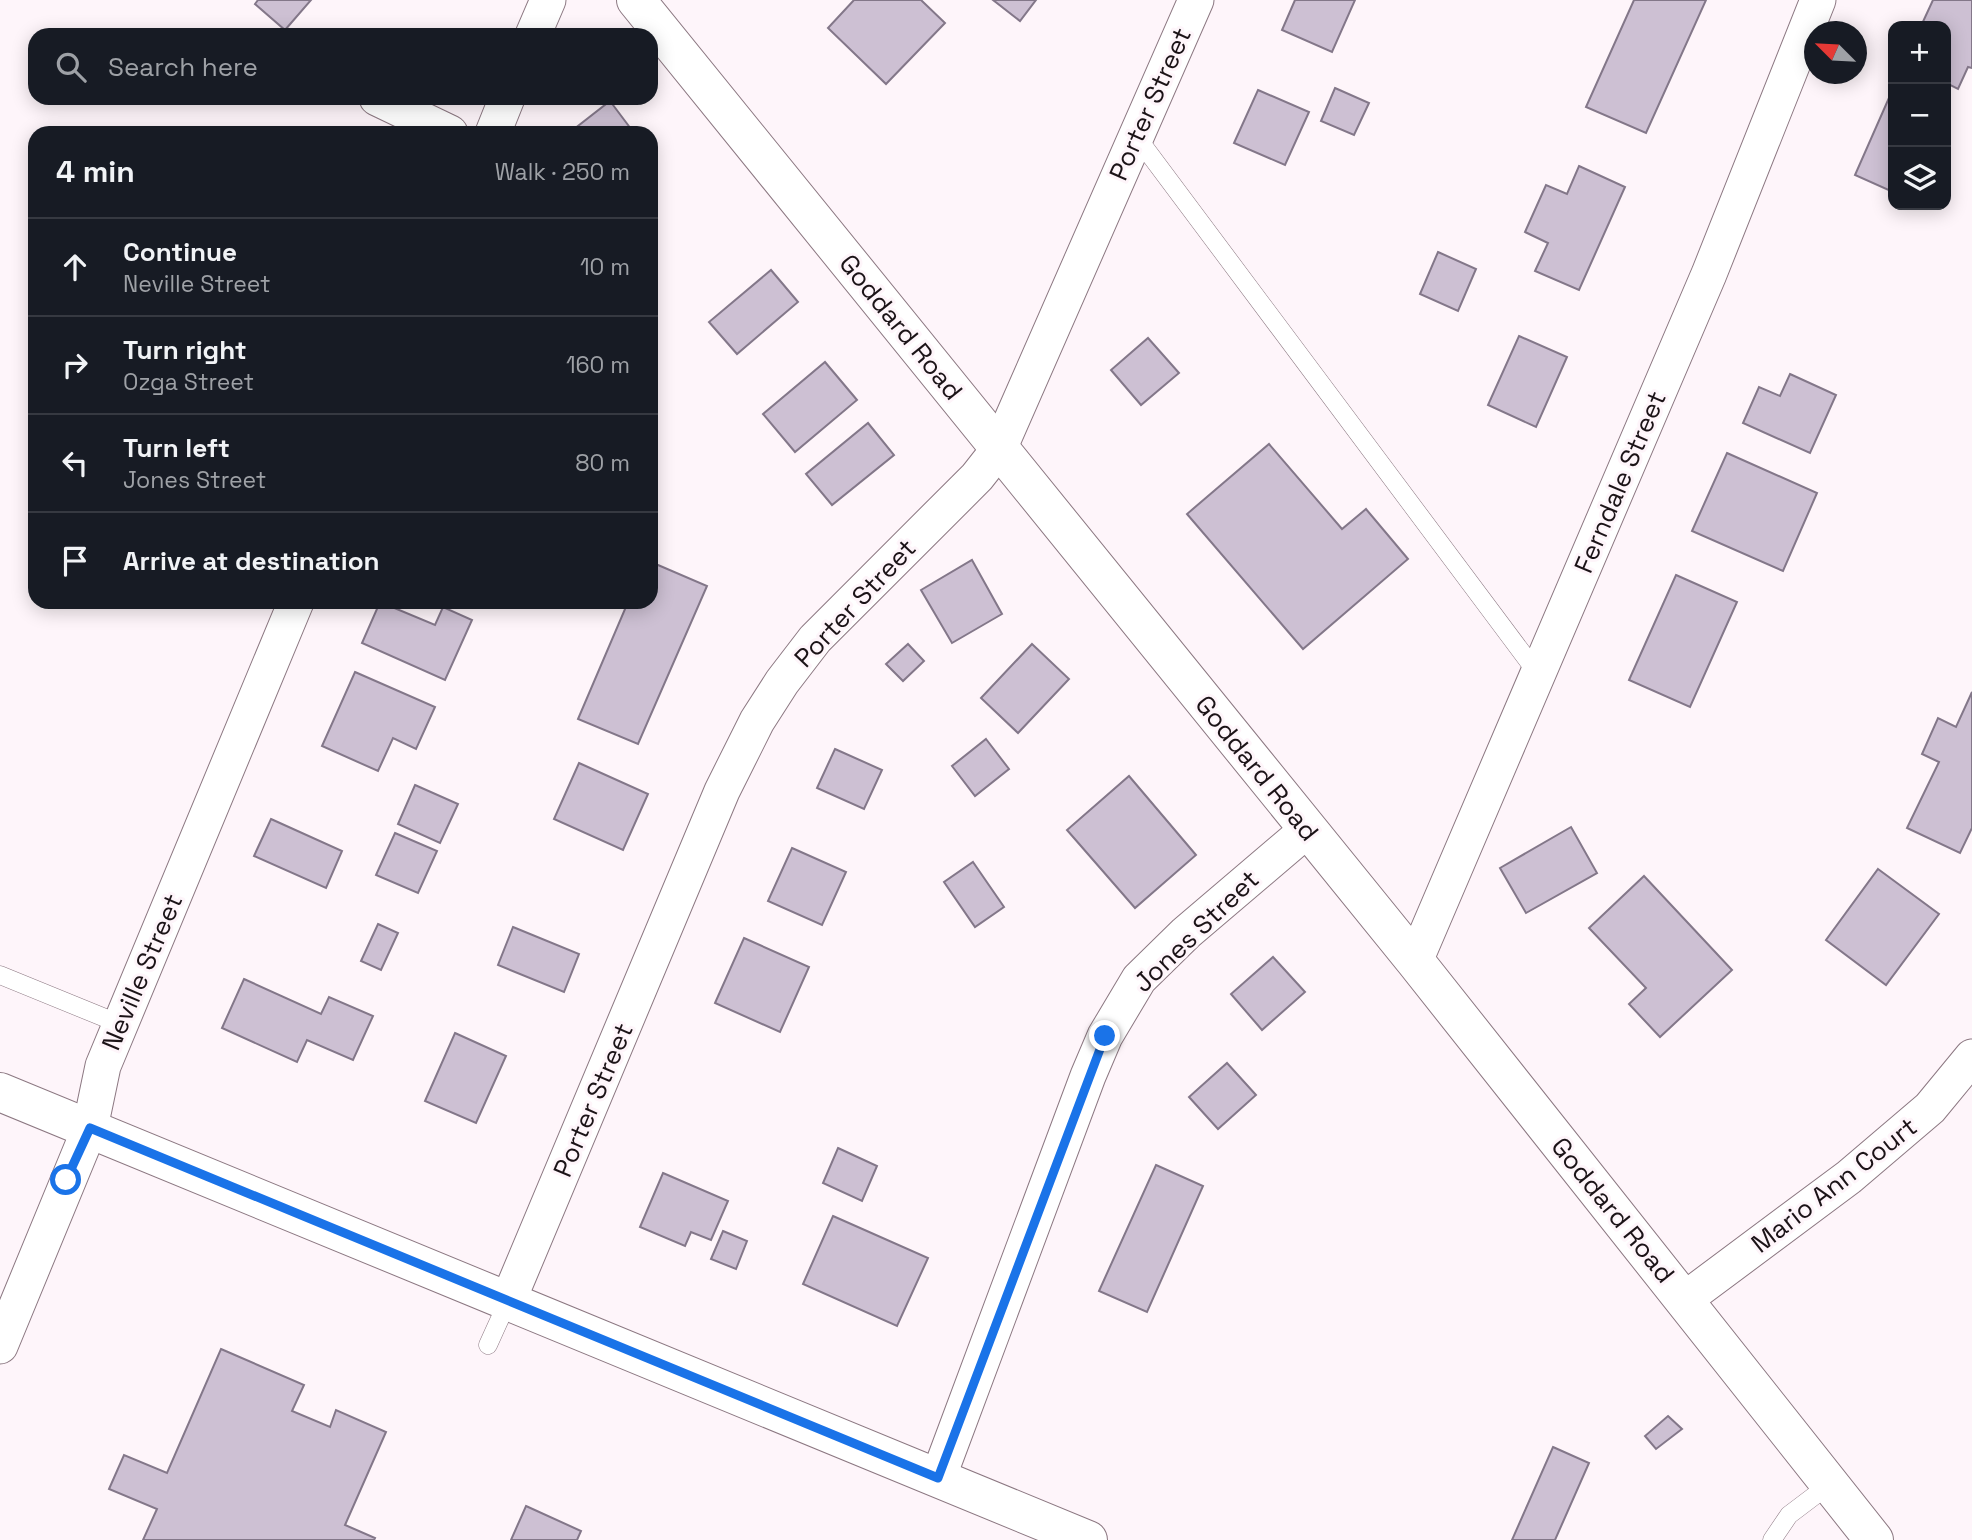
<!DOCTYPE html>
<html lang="en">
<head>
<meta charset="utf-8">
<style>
	:root { --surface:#171b24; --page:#242831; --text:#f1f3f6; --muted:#9ea1a6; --line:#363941 }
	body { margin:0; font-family:"Space Grotesk",sans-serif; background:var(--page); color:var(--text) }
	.controls { position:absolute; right:21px; top:21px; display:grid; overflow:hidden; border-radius:14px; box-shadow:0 4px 18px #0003 }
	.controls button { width:63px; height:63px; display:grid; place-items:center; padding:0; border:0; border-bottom:2px solid var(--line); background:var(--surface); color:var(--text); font:35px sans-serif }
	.compass { position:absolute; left:1804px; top:21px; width:63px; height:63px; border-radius:50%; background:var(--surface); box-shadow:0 4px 18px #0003; rotate:294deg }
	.stop { position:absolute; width:21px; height:21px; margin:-16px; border:5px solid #1a73e8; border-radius:50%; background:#fff }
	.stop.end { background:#1a73e8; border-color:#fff; box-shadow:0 2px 7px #0008 }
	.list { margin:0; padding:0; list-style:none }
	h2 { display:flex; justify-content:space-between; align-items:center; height:91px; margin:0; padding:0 28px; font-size:30px }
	h2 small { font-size:23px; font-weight:400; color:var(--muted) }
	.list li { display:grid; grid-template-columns:46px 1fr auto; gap:21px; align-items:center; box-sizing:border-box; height:98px; padding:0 28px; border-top:2px solid var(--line) }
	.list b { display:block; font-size:26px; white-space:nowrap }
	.list p { margin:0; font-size:23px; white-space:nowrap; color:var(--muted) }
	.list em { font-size:23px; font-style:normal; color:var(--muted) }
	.icon { flex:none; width:38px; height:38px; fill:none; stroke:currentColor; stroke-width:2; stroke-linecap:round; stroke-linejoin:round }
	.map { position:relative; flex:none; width:1972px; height:1540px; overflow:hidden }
	.search { position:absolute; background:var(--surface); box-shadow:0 4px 18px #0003; left:28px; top:28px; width:630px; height:77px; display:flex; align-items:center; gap:18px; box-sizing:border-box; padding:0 24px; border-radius:21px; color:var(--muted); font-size:26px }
	.panel { position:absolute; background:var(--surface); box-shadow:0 4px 18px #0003; left:28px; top:126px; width:630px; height:483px; border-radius:21px }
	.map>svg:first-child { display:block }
</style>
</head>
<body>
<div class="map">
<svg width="1972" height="1540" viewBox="0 0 1972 1540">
	<rect width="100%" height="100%" fill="#fef5fa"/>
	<!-- building -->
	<g fill="#cdc0d3" stroke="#837789" stroke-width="2">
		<path d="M 258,0 L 311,0 L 285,30 L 255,4 Z"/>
		<path d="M 854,0 L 921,0 L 945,23 L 886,84 L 828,28 Z"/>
		<path d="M 993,0 L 1036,0 L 1020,21 Z"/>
		<path d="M 1295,0 L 1355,0 L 1332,52 L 1282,30 Z"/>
		<path d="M 1634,0 L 1706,0 L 1646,133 L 1586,107 Z"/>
		<path d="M 1933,0 L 1972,0 L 1972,68 L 1968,67 L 1958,89 L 1946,83 L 1946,26 L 1921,26 Z"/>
		<path d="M 1335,88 L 1369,103 L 1354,135 L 1321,121 Z"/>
		<path d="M 1258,90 L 1309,112 L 1285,165 L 1234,143 Z"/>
		<path d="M 1892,91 L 1893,92 L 1893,192 L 1855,175 Z"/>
		<path d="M 610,101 L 634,133 L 569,133 Z"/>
		<path d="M 1579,166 L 1625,187 L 1579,290 L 1535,271 L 1548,243 L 1525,232 L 1546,185 L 1567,194 Z"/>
		<path d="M 1438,252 L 1476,269 L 1458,311 L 1420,294 Z"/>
		<path d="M 771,270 L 798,302 L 737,354 L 709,322 Z"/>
		<path d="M 1519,336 L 1567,357 L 1536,427 L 1488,405 Z"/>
		<path d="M 1148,338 L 1179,373 L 1141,405 L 1111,370 Z"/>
		<path d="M 825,362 L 857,400 L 795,452 L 763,414 Z"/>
		<path d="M 1790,374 L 1836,395 L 1810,453 L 1743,423 L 1759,387 L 1780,396 Z"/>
		<path d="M 868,423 L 894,455 L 832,505 L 806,474 Z"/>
		<path d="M 1269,444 L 1342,529 L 1366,509 L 1408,559 L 1303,649 L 1187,514 Z"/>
		<path d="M 1727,453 L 1817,493 L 1783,571 L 1692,531 Z"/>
		<path d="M 972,560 L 1002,614 L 952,643 L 921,590 Z"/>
		<path d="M 651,562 L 707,586 L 638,744 L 578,719 L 628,602 L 651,602 Z"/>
		<path d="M 1676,575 L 1737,602 L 1690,707 L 1629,680 Z"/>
		<path d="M 380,602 L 435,625 L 443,607 L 472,620 L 445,680 L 362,643 Z"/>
		<path d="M 908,644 L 924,661 L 903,681 L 886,664 Z"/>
		<path d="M 1032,644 L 1069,679 L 1018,733 L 981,698 Z"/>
		<path d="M 355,672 L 435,707 L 416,749 L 393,738 L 378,771 L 322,746 Z"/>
		<path d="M 1972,692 L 1972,828 L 1960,853 L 1907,828 L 1939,762 L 1922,754 L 1938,718 L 1956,727 Z"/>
		<path d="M 986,739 L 1009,769 L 975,796 L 952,766 Z"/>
		<path d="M 835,749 L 882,770 L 864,809 L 817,788 Z"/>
		<path d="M 579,763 L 648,794 L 623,850 L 554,819 Z"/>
		<path d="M 1129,776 L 1196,855 L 1135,908 L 1067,830 Z"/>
		<path d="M 415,785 L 458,804 L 440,843 L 398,824 Z"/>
		<path d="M 271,819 L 342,851 L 326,888 L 254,856 Z"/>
		<path d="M 1571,827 L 1597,873 L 1526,913 L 1500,868 Z"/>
		<path d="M 395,833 L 437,851 L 418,893 L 376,875 Z"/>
		<path d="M 792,848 L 846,872 L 822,925 L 768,901 Z"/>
		<path d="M 973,862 L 1004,907 L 975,927 L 944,882 Z"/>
		<path d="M 1878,869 L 1939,914 L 1886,985 L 1826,940 Z"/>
		<path d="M 1644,876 L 1732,970 L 1660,1037 L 1629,1004 L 1646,988 L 1589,928 Z"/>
		<path d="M 378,924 L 398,933 L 381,970 L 361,961 Z"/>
		<path d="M 513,927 L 579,954 L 564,992 L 498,965 Z"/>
		<path d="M 744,938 L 809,967 L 780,1032 L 715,1003 Z"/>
		<path d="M 1273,957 L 1305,992 L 1262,1030 L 1231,994 Z"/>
		<path d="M 244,979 L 321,1014 L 329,997 L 373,1016 L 353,1060 L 307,1040 L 297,1062 L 222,1028 Z"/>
		<path d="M 455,1033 L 506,1056 L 476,1123 L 425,1101 Z"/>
		<path d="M 1227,1063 L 1256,1095 L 1218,1129 L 1189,1097 Z"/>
		<path d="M 838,1148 L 877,1166 L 862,1201 L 823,1183 Z"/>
		<path d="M 1156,1165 L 1203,1186 L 1147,1312 L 1099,1291 Z"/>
		<path d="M 663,1173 L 728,1201 L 711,1240 L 691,1232 L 685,1246 L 640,1227 Z"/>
		<path d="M 833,1216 L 928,1258 L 897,1326 L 803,1284 Z"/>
		<path d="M 723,1231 L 747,1241 L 736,1269 L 711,1259 Z"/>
		<path d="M 221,1349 L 304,1385 L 292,1411 L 330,1427 L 336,1410 L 386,1432 L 345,1525 L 375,1538 L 374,1540 L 143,1540 L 157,1509 L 109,1489 L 124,1455 L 167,1473 Z"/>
		<path d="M 1668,1416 L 1682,1429 L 1656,1449 L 1645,1436 Z"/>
		<path d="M 1553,1447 L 1589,1463 L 1555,1540 L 1512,1540 Z"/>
		<path d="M 526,1506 L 581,1531 L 577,1540 L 511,1540 Z"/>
	</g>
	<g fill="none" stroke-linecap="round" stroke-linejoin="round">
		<defs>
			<g id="service">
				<path d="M 1136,136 L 1538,674"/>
				<path d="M 0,975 L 120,1024"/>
				<path d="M 488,1345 L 508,1301"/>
				<path d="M 1772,1540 L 1789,1515 L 1830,1484"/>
			</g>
			<g id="minor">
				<path d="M 533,35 L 548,0"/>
				<path d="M 377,98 L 450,133"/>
				<path d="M 493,133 L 507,98"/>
				<path d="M 1415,961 L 1709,274 L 1818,0"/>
				<path d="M 1684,1300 L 1849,1177 L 1930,1108 L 1972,1057"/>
				<path d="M 508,1301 L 722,791 L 757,721 L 782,682 L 815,639 L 977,477 L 999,449 L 1196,0"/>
				<path d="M 0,1346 L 90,1128 L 103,1066 L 296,602"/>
				<path d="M 938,1478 L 1088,1076 L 1105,1036 L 1139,979 L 1186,933 L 1307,830"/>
			</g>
			<path id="tertiary" d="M 0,1092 L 1088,1540"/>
			<path id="secondary" d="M 636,0 L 1415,961 L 1874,1540"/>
		</defs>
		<!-- service casing -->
		<use href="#service" stroke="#8c7882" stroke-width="19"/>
		<!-- minor casing -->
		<use href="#minor" stroke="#8c7882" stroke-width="37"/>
		<!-- tertiary casing -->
		<use href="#tertiary" stroke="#8c7882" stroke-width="40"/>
		<!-- secondary casing -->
		<use href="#secondary" stroke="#8c7882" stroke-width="40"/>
		<!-- service -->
		<use href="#service" stroke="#fff" stroke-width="18"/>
		<!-- minor -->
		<use href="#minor" stroke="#fff" stroke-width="35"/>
		<!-- tertiary -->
		<use href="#tertiary" stroke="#fff" stroke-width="38"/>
		<!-- secondary -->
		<use href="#secondary" stroke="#fff" stroke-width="38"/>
	</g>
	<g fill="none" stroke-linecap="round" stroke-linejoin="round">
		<!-- route -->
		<path stroke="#1a73e8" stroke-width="9" d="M 66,1180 L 90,1128 L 938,1478 L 1105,1036"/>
	</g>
	<g text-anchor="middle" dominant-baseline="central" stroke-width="6" stroke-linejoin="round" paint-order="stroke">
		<!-- street labels -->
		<g font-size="26" fill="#1b1317" stroke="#fef5fa">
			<text transform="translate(1150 104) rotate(-66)">Porter Street</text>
			<text transform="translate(901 327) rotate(51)">Goddard Road</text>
			<text transform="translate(1620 482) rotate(-67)">Ferndale Street</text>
			<text transform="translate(855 603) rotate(-47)">Porter Street</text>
			<text transform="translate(1257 768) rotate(51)">Goddard Road</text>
			<text transform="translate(1196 931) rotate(-44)">Jones Street</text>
			<text transform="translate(142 972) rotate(-67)">Neville Street</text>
			<text transform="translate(593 1100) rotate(-67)">Porter Street</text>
			<text transform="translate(1834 1185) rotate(-38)">Mario Ann Court</text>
			<text transform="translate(1613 1210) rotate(51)">Goddard Road</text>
		</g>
	</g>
</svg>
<div class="controls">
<button>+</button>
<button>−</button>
<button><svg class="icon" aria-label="layers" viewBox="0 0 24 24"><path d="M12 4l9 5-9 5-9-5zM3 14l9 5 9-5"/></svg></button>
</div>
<svg class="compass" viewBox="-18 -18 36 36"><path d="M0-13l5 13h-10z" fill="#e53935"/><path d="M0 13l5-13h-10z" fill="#9ea1a6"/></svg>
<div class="stop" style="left:66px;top:1180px"></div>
<div class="stop end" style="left:1105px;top:1036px"></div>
<div class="search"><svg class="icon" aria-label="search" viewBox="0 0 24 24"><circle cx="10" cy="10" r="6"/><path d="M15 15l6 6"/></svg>Search here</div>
<section class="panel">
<h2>4 min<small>Walk · 250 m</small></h2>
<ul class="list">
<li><svg class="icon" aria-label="ahead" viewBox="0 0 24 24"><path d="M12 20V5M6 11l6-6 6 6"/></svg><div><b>Continue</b><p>Neville Street</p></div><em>10 m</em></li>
<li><svg class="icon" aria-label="right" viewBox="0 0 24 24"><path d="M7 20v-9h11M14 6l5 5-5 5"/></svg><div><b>Turn right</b><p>Ozga Street</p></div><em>160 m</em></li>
<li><svg class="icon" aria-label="left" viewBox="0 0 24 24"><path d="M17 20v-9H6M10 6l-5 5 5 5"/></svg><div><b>Turn left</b><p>Jones Street</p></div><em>80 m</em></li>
<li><svg class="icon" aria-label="arrive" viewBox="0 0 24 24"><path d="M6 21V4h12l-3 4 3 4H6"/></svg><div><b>Arrive at destination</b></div></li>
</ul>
</section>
</div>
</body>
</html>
